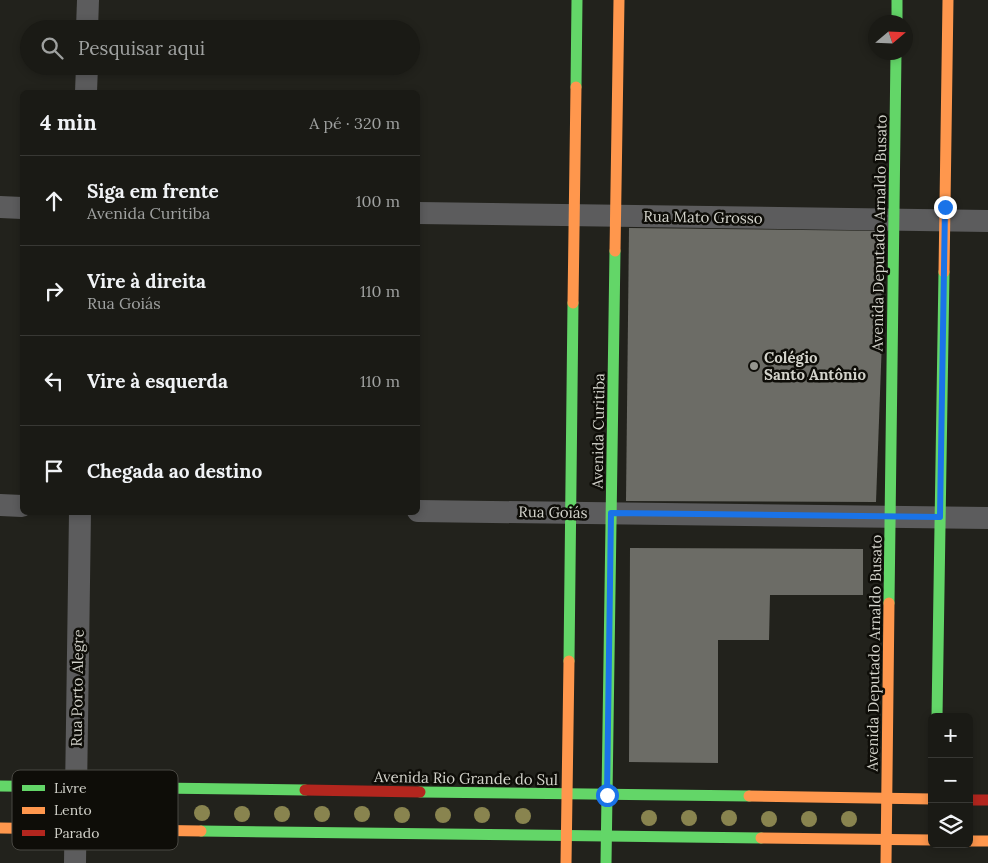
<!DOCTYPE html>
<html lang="pt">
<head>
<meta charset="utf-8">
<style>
	:root { --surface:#1a1a15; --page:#23231e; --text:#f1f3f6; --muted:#9fa1a0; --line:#383834 }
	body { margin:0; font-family:Lora,serif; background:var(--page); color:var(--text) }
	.controls { position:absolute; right:15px; bottom:15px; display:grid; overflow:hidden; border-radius:8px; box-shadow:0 2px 8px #0003 }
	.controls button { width:45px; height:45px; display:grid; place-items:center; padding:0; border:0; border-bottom:1px solid var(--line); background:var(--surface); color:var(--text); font:25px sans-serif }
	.compass { position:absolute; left:868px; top:15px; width:45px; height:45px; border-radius:50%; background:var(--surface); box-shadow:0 2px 8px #0003; rotate:71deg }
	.stop { position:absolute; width:15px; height:15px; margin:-11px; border:4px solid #1a73e8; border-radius:50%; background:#fff }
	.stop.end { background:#1a73e8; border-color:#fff; box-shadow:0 1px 5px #0008 }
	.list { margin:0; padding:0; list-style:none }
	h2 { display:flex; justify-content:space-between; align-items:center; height:65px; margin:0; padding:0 20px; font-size:21px }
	h2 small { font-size:16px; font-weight:400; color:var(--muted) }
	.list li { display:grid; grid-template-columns:32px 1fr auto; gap:15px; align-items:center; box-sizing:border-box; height:90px; padding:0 20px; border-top:1px solid var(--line) }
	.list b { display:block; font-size:19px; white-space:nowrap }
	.list p { margin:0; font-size:16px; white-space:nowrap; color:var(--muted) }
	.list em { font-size:16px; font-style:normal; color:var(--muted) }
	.icon { flex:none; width:28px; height:28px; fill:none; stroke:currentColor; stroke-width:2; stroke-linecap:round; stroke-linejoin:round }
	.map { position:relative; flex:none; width:988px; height:863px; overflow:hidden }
	.search { position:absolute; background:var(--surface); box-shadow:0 2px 8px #0003; left:20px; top:20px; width:400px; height:55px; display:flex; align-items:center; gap:12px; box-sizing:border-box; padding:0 18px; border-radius:28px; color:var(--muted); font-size:19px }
	.panel { position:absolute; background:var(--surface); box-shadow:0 2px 8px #0003; left:20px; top:90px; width:400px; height:425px; border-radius:8px }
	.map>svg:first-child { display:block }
</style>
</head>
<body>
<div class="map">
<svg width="988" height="863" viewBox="0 0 988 863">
	<rect width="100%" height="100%" fill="#22221c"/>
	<!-- building -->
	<g fill="#6c6c66">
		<path d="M 629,228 L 886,231 L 876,502 L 626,501 Z"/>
		<path d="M 630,548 L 863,549 L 863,595 L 770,595 L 769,640 L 718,640 L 718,763 L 629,762 Z"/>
	</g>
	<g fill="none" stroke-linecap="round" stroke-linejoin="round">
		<!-- street -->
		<g stroke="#5c5c5d" stroke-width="22">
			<path d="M 87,29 L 88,0"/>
			<path d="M 86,92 L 87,66"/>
			<path d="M 0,207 L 22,208"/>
			<path d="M 418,213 L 988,221"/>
			<path d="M 0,505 L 22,506"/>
			<path d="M 418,511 L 988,518"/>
			<path d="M 75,863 L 80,512"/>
		</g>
		<!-- fast -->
		<g stroke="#63d668" stroke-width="11">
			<path d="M 897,0 L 897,22"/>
			<path d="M 576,87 L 577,0"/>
			<path d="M 889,603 L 896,52"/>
			<path d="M 569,661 L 573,303"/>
			<path d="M 937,717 L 944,272"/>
			<path d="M 0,786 L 305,790"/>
			<path d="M 420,792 L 749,796"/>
			<path d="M 201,831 L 761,838"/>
			<path d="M 606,863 L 615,251"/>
		</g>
		<!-- slow -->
		<g stroke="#ff974d" stroke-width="11">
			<path d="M 615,251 L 619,0"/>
			<path d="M 944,272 L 948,0"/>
			<path d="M 573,303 L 576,87"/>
			<path d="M 749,796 L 932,799"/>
			<path d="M 0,828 L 201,831"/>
			<path d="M 761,838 L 932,840"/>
			<path d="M 969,841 L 988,841"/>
			<path d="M 566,863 L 569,661"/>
			<path d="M 886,863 L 889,603"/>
		</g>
		<!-- jam -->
		<g stroke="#b3261e" stroke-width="11">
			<path d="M 305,790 L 420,792"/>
			<path d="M 969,800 L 988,800"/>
		</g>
	</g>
	<!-- trees -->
	<g fill="#89844f">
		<circle cx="202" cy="813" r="8"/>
		<circle cx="242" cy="814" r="8"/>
		<circle cx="282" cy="814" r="8"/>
		<circle cx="322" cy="814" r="8"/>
		<circle cx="362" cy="814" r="8"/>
		<circle cx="402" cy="815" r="8"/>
		<circle cx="443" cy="815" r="8"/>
		<circle cx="482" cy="815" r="8"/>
		<circle cx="523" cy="816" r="8"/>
		<circle cx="649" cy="818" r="8"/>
		<circle cx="689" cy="818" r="8"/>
		<circle cx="729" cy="818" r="8"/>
		<circle cx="769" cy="819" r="8"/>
		<circle cx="809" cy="819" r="8"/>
		<circle cx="849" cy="819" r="8"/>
	</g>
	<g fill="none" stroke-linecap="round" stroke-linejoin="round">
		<!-- route -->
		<path stroke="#1a73e8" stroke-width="6" d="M 607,795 L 611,513 L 940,517 L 945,207"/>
	</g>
	<!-- markers -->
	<circle fill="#95958e" stroke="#0e0d08" stroke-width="2" cx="754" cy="366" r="5"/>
	<g text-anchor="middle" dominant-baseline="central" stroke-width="5" stroke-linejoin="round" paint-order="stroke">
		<!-- street labels -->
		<g font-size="15" fill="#d3d3cb" stroke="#0e0d08">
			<text transform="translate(703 217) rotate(1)">Rua Mato Grosso</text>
			<text transform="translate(879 233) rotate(-89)">Avenida Deputado Arnaldo Busato</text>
			<text transform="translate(598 431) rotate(-89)">Avenida Curitiba</text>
			<text transform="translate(553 512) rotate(1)">Rua Goiás</text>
			<text transform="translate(874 653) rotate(-89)">Avenida Deputado Arnaldo Busato</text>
			<text transform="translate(77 688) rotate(-89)">Rua Porto Alegre</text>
			<text transform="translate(466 778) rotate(1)">Avenida Rio Grande do Sul</text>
		</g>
		<!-- poi labels -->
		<g font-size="15" font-weight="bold" fill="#d3d3cb" stroke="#0e0d08" text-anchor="start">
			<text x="764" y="357">Colégio<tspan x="764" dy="17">Santo Antônio</tspan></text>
		</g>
	</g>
	<!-- legend -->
	<rect x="12" y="770" width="166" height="80" rx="8" fill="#0e0d08" stroke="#494842" stroke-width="1"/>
	<rect x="22" y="785" width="23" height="6" fill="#63d668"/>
	<rect x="22" y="807" width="23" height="7" fill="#ff974d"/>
	<rect x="22" y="830" width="23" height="6" fill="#b3261e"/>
	<g font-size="14" fill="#d3d3cb">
		<text x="54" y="793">Livre</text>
		<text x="54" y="815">Lento</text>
		<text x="54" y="838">Parado</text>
	</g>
</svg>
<div class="controls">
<button>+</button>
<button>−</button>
<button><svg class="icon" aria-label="layers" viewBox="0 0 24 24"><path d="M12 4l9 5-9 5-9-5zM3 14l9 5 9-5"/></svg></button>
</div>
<svg class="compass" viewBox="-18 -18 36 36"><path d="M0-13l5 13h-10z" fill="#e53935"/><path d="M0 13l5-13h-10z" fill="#9fa1a0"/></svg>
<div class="stop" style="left:607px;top:795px"></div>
<div class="stop end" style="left:945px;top:207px"></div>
<div class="search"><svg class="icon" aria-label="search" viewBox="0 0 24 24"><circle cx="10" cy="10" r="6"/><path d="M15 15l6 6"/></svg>Pesquisar aqui</div>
<section class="panel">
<h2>4 min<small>A pé · 320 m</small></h2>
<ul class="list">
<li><svg class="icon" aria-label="ahead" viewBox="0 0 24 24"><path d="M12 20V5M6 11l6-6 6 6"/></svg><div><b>Siga em frente</b><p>Avenida Curitiba</p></div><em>100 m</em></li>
<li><svg class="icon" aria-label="right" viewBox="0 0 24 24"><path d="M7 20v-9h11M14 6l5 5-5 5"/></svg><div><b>Vire à direita</b><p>Rua Goiás</p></div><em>110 m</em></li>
<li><svg class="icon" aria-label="left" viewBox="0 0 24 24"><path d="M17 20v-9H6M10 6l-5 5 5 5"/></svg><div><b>Vire à esquerda</b></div><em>110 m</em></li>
<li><svg class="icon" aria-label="arrive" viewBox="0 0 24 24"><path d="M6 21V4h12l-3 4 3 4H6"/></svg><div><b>Chegada ao destino</b></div></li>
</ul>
</section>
</div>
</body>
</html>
